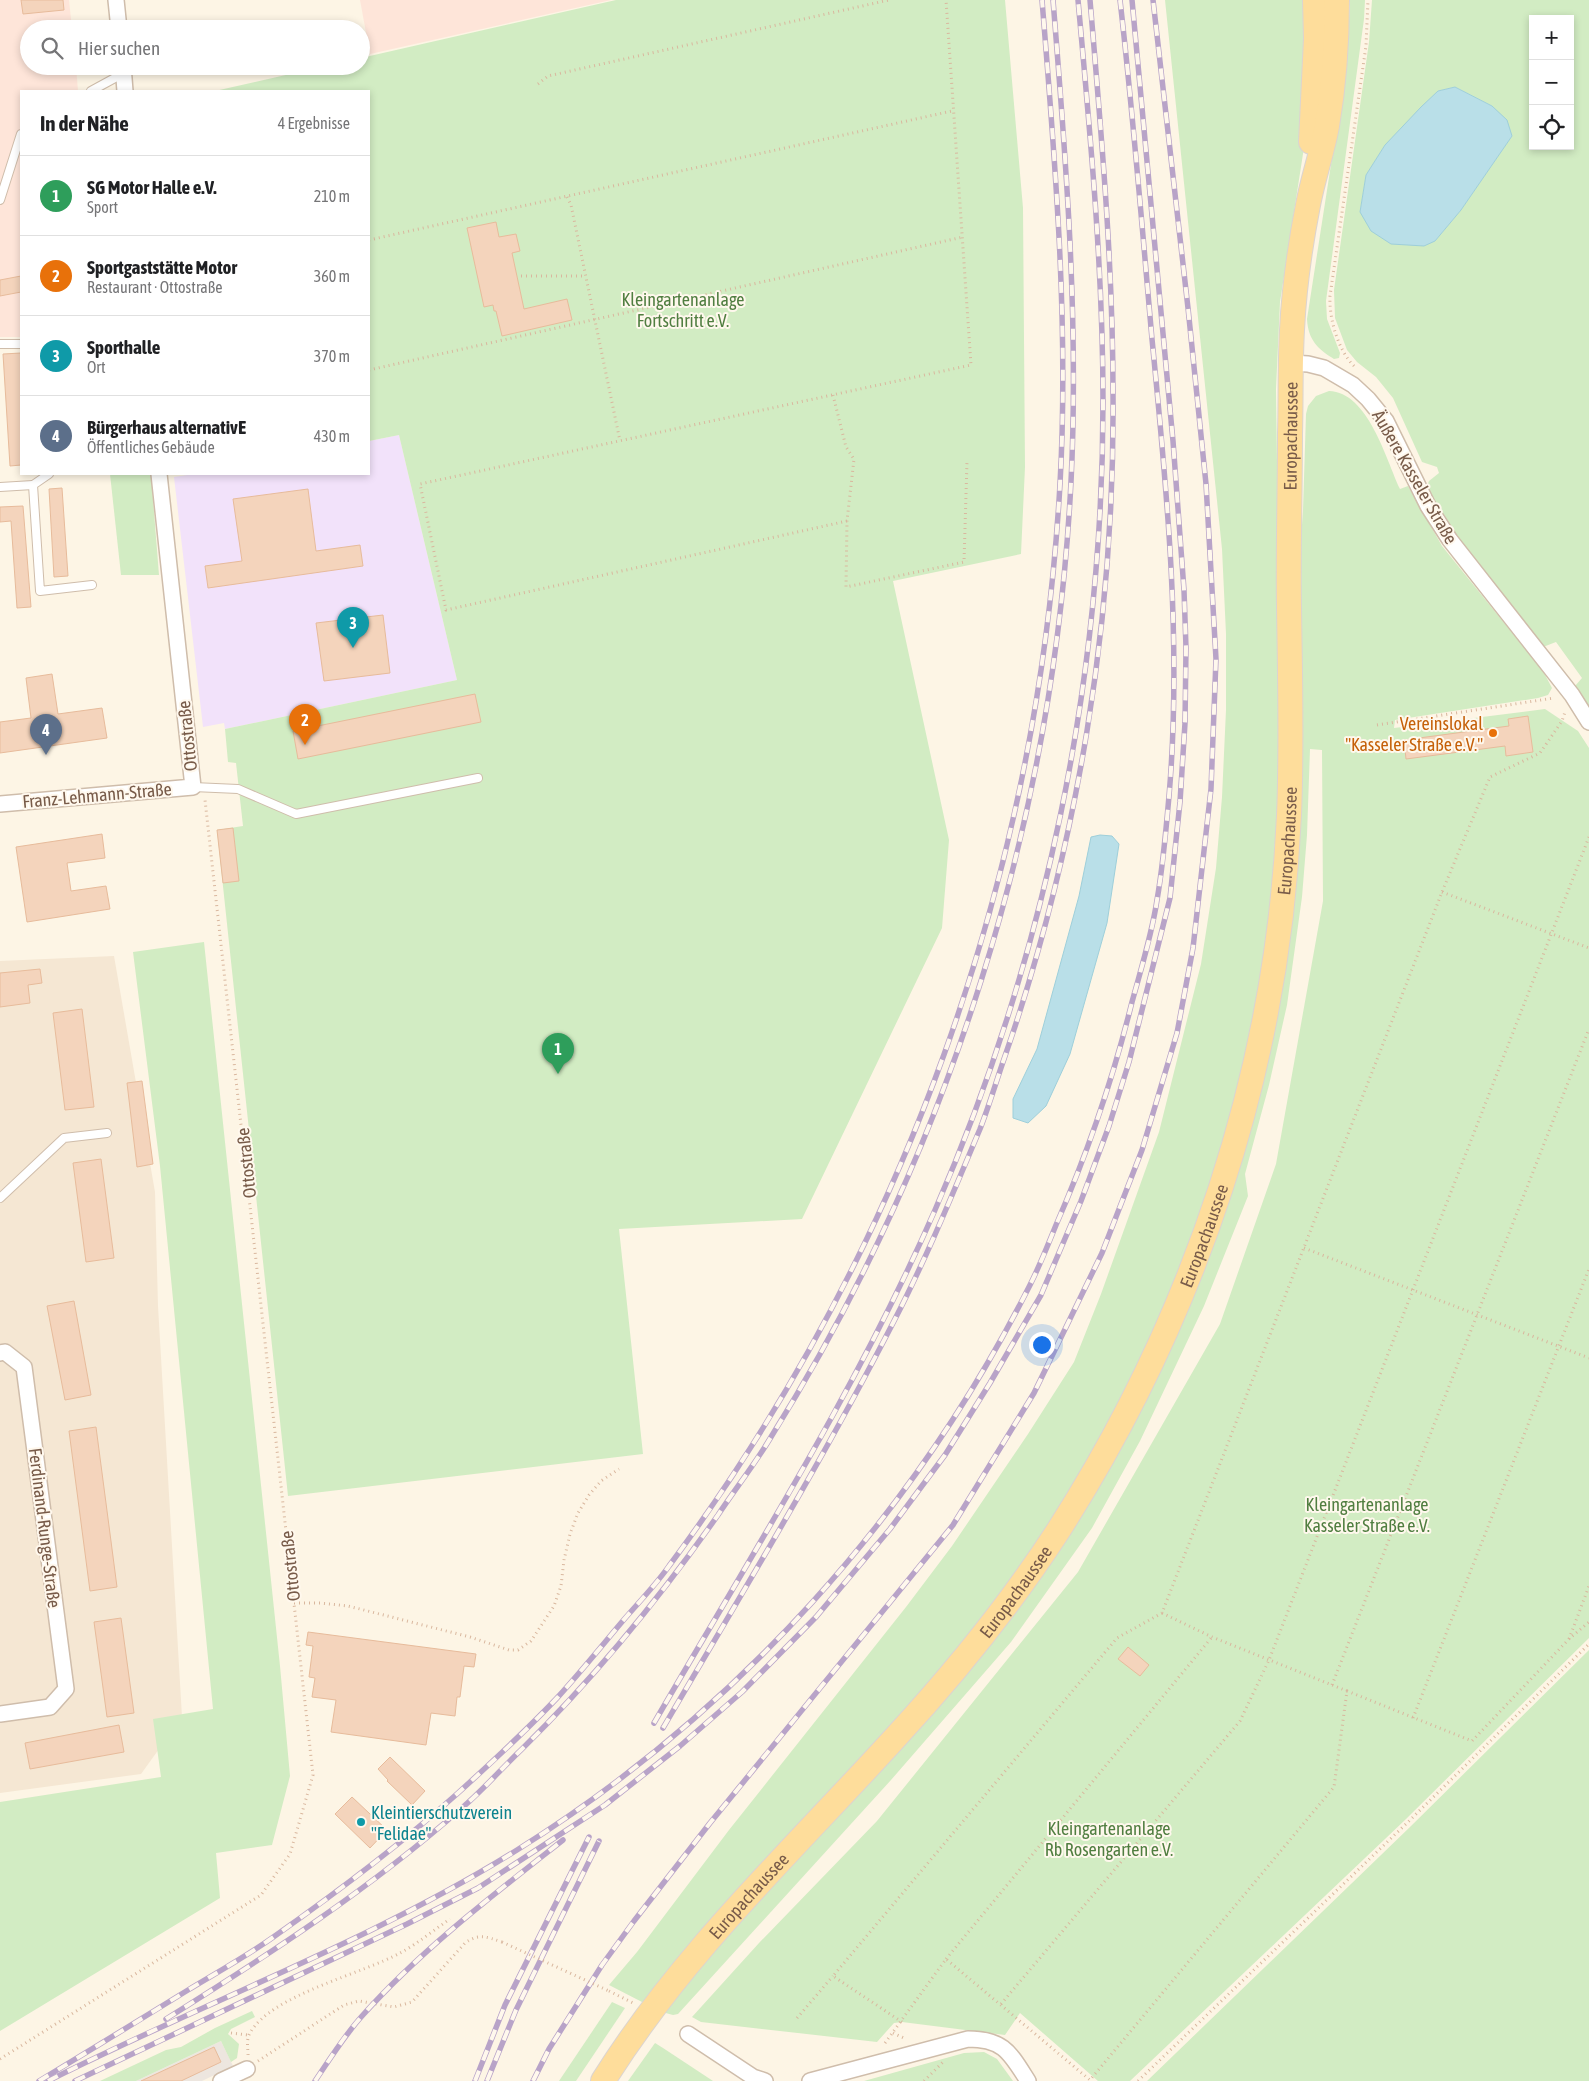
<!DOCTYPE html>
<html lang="de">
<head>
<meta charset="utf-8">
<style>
	:root { --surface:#fff; --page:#f6f6f6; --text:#202124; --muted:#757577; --line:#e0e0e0; --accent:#7c4533 }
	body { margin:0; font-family:"Asap Condensed",sans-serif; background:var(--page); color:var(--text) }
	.controls { position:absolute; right:15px; top:15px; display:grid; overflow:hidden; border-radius:0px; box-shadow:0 2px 8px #0003 }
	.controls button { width:45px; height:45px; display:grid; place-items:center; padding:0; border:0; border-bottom:1px solid var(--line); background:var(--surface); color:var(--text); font:25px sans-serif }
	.you { position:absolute; left:1041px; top:1344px; width:18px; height:18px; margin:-12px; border:4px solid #fff; border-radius:50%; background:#1a73e8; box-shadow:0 0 0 8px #1a73e833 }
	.badge { display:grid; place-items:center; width:32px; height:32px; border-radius:50%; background:var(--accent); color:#fff; font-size:16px; font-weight:700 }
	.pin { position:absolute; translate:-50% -41px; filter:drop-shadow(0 1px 2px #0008) }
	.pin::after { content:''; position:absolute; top:26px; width:18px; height:15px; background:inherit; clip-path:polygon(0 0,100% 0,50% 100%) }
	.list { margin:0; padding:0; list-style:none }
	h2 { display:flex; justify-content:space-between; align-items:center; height:65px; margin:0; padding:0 20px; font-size:21px }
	h2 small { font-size:16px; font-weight:400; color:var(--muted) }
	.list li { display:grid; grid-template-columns:32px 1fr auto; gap:15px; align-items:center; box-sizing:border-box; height:80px; padding:0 20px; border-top:1px solid var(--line) }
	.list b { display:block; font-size:19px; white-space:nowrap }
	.list p { margin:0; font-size:16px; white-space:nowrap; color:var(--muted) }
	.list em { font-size:16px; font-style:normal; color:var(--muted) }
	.icon { flex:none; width:28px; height:28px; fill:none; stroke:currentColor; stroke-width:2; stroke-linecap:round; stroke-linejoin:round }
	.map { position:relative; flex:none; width:1589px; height:2081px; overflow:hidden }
	.search { position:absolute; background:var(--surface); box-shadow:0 2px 8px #0003; left:20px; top:20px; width:350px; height:55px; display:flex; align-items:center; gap:12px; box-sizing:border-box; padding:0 18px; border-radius:28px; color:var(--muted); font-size:19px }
	.panel { position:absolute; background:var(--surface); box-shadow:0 2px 8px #0003; left:20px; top:90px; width:350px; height:385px; border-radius:0px }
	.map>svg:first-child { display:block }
</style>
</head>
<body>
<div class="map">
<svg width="1589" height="2081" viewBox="0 0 1589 2081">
	<rect width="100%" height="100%" fill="#fdf5e5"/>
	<!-- residential -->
	<path fill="#f5e7d3" d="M 114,956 L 155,1192 L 158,1306 L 182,1717 L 141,1774 L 0,1793 L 0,961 Z"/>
	<!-- commercial -->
	<g fill="#fee5d9">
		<path d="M 0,0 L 69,0 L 72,29 L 29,29 L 29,66 L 76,66 L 78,91 L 21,91 L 21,337 L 0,337 Z"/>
		<path d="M 360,0 L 611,0 L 370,54 Z"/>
	</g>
	<!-- industrial -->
	<path fill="#ede6df" d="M 221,2041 L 233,2066 L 202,2081 L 136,2081 Z"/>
	<!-- education -->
	<path fill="#f2e2fa" d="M 399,435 L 457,680 L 225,729 L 224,723 L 203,727 L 174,477 L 194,474 L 369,474 L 369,441 Z"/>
	<!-- green -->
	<g fill="#d2ecc3" fill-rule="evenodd">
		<path d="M 616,0 L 1005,0 L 1023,208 L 1025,467 L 1021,554 L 893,581 L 949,840 L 942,928 L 802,1219 L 619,1229 L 643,1454 L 288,1496 L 217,830 L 243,826 L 236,763 L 228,762 L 225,729 L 457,680 L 399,435 L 369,441 L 369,91 L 215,91 L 325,66 L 361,66 L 361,58 Z"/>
		<path d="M 1165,0 L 1310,0 L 1305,141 L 1280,302 L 1276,389 L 1281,755 L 1269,931 L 1241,1083 L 1194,1239 L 1130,1385 L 1049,1527 L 959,1651 L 644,2002 L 642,2002 L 609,1985 L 637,1952 L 729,1830 L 906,1607 L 952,1546 L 1028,1434 L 1074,1362 L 1101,1294 L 1159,1132 L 1201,964 L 1216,868 L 1222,797 L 1226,710 L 1226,634 L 1222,549 Z"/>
		<path d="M 1350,0 L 1365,0 L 1364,19 L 1326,301 L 1327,319 L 1340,353 L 1339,358 L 1334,359 C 1317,349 1308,339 1307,319 L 1341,100 L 1348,40 Z"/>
		<path d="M 1372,0 L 1589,0 L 1589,712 L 1575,690 L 1575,686 L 1582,678 L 1556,642 L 1543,647 L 1485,579 L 1440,514 L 1427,486 L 1429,481 L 1439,473 L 1437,467 L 1422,462 L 1393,398 L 1376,377 L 1357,362 L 1347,350 L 1335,318 L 1334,290 L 1369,42 ZM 1533,19 L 1570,19 L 1570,146 L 1533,146 ZM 1455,87 L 1492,106 L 1512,136 L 1461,210 L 1435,241 L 1360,212 L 1366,175 L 1385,145 L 1438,91 Z"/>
		<path d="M 1329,391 C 1368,392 1386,459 1400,489 L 1408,486 L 1442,546 L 1543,671 L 1552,688 L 1548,695 L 1538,698 L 1395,720 L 1394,728 L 1545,709 L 1578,731 L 1589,748 L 1589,1638 L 1405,1820 L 1130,2081 L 1098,2081 L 1020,2013 L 1005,2035 L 902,2022 L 894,2023 L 877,2042 L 701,2022 L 692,2017 L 759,1943 L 877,1821 L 1078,1572 L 1220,1324 L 1276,1164 L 1323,901 L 1322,750 L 1310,749 L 1307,835 L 1302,897 L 1287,1005 L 1269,1085 L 1245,1174 L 1248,1196 L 1204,1306 L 1140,1441 L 1092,1528 L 1011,1642 L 891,1780 L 678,2014 L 673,2015 L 662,2012 L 1065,1537 L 1260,1088 L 1303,511 L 1306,414 L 1308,406 L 1316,396 Z"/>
		<path d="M 110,474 L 151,474 L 159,575 L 121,575 Z"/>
		<path d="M 204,942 L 280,1666 L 290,1776 L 272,1845 L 216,1853 L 220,1898 L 0,2031 L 0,1802 L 161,1777 L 153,1719 L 213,1709 L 160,1166 L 133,952 Z"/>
		<path d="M 1589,1650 L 1589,2081 L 1147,2081 L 1410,1827 Z"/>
		<path d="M 612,2002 L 625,2008 L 576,2081 L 559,2081 Z"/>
		<path d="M 252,2011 L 255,2017 L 231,2029 L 228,2034 L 239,2044 L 237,2058 L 231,2062 L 221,2041 L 136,2081 L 100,2081 L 166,2050 L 181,2047 L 215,2028 Z"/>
		<path d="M 655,2043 L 663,2048 L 713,2081 L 628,2081 Z"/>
		<path d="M 984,2052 L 997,2059 L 1013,2081 L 864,2081 L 964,2053 Z"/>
	</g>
	<!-- water -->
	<g fill="#b9dfe8" stroke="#9ecfda">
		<path d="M 1455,87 L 1492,106 L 1507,120 L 1512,136 L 1461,210 L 1435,241 L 1424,246 L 1391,244 L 1371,231 L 1360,212 L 1366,175 L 1385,145 L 1421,107 L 1438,91 Z"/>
		<path d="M 1100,835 L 1112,836 L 1119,844 L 1107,923 L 1070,1054 L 1046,1106 L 1028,1123 L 1013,1118 L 1013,1099 L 1037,1049 L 1079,896 L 1091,837 Z"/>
	</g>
	<!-- building -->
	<g fill="#f4d4bc" stroke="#e7bb9b">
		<path d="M 21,0 L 63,0 L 64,10 L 23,14 Z"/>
		<path d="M 496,222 L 499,237 L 516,234 L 520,251 L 512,253 L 524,309 L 567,299 L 572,320 L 502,336 L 496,311 L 494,311 L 493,305 L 484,307 L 467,228 Z"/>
		<path d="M 21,276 L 21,292 L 0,296 L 0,280 Z"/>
		<path d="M 21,353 L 21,465 L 10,466 L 3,354 Z"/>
		<path d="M 62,488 L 68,576 L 54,577 L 49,489 Z"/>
		<path d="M 308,489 L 316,551 L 360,545 L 363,566 L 208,588 L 205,566 L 242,561 L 233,499 Z"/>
		<path d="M 23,506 L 31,607 L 17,608 L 11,521 L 0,522 L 0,507 Z"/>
		<path d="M 383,615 L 390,673 L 324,681 L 316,623 Z"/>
		<path d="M 52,674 L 58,714 L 102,708 L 107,738 L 0,753 L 0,722 L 31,718 L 26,678 Z"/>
		<path d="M 475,694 L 481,722 L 298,759 L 293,731 Z"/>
		<path d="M 1528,716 L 1533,752 L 1506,756 L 1505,746 L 1406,759 L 1404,740 L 1509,726 L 1508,719 Z"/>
		<path d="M 233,828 L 239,881 L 223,883 L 217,830 Z"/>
		<path d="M 102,834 L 105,858 L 67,863 L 71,891 L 106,886 L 110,909 L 27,922 L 16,847 Z"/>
		<path d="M 40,969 L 42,983 L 28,985 L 30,1003 L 0,1007 L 0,973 Z"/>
		<path d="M 82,1009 L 94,1107 L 65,1110 L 53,1013 Z"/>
		<path d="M 142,1081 L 153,1164 L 137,1167 L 127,1083 Z"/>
		<path d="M 101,1159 L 114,1258 L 86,1262 L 73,1163 Z"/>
		<path d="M 74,1301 L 91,1395 L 65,1400 L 47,1306 Z"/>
		<path d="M 96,1427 L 117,1587 L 90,1591 L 69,1431 Z"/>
		<path d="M 121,1618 L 134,1713 L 107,1717 L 94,1622 Z"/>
		<path d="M 308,1632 L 476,1654 L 474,1667 L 464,1666 L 460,1697 L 457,1697 L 455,1716 L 431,1713 L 426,1745 L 331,1732 L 336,1700 L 312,1697 L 315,1678 L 309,1677 L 313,1646 L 306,1645 Z"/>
		<path d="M 1128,1647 L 1149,1665 L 1140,1676 L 1118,1659 Z"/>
		<path d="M 119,1725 L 124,1752 L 30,1769 L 25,1743 Z"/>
		<path d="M 390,1757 L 425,1791 L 412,1805 L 387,1781 L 388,1780 L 378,1769 Z"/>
		<path d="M 352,1797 L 387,1830 L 370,1848 L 335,1814 Z"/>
		<path d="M 214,2047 L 221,2062 L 181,2081 L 141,2081 Z"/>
	</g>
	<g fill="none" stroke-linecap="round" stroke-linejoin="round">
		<defs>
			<g id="lane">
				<path d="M 91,91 L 124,73"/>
				<path d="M 0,200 L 21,134"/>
				<path d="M 0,344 L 21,344"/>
				<path d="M 49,474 L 33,485 L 40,591 L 92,585"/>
				<path d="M 0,487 L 33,485"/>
				<path d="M 193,787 L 238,789 L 296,814 L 478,778"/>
				<path d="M 0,1198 L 64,1138 L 107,1133"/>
			</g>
			<g id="street">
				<path d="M 116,0 L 119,29"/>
				<path d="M 123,66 L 125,91"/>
				<path d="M 1291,363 L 1308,364 L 1324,368 L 1353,385 L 1368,399 L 1386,421 L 1428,506 L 1450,540 L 1572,695 L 1589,722"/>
				<path d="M 0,804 L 193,787 L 159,474"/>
				<path d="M 0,1353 L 5,1352 L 24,1367 L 66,1689 L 50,1707 L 0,1714"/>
				<path d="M 688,2034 L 753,2077 L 765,2081"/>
				<path d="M 221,2081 L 247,2069"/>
				<path d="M 810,2081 L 968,2039 C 1004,2039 1010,2053 1028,2081"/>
			</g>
			<g id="primary">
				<path d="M 1311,142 L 1316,39 L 1315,0"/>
				<path id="s1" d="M 603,2081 C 683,1953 793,1850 894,1739 C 954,1674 1010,1605 1058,1531 C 1195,1317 1278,1069 1289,815 C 1292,746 1290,676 1289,607 C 1288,550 1290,492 1290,434 C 1291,400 1290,365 1292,330 C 1294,289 1300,246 1308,205 C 1313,178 1322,153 1327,126 C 1334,85 1337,42 1337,0"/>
			</g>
		</defs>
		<!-- lane casing -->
		<use href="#lane" stroke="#cfbdab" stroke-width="10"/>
		<!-- street casing -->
		<use href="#street" stroke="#cfbdab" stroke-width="18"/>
		<!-- primary casing -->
		<use href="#primary" stroke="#dcd4d0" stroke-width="26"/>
		<!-- path -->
		<g stroke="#d9b79e" stroke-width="3" stroke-dasharray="1 4" stroke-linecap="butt">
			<path d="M 538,84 L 548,76 L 889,0"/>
			<path d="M 567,197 L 571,205 L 620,441"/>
			<path d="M 369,240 L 952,111"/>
			<path d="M 521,276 L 585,276"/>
			<path d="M 1354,366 C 1338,350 1329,319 1330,296 L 1366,46 L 1368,0"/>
			<path d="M 369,370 L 963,237"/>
			<path d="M 833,395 L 846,447 L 854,459 L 847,521 L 846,587 L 964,562 L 967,461"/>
			<path d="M 847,521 L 446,610 L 420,484 L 971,365 L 946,0"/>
			<path d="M 1377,725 L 1554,698"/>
			<path d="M 1442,892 L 1589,948"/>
			<path d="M 1304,1248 L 1589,1358"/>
			<path d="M 294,1603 L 320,1603 L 348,1606 L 470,1637 L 509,1650 L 518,1650 L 531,1641 L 554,1606 L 561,1586 L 564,1560 L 570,1534 L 578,1513 L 589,1495 L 601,1481 L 619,1469"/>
			<path d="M 1162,1613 L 1212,1637 L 1347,1691"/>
			<path d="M 1569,1639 L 1589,1586"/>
			<path d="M 1332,1685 L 1589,1029"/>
			<path d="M 1413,1718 L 1589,1269"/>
			<path d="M 946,1959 L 1212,1637"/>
			<path d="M 609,1991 L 633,2003"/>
			<path d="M 1001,2004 L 1240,1721 L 1269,1660 L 1589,837"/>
			<path d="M 797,2018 L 833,1976"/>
			<path d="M 902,2022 L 833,1976 L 1117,1638 L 1162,1613 L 1442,892 L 1490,777 L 1540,753 L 1562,721 L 1565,712"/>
			<path d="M 231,2033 L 248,2035"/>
			<path d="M 893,2033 L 906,2039"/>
			<path d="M 885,2043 L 946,1959 L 1090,2080 L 1334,1787 L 1347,1691 L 1472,1741 L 1569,1639 L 1589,1622"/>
			<path d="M 248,2055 C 248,2049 246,2039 250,2033 C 271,1995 362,1974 400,1953 C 417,1944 434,1930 450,1919"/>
			<path d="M 0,2059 L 261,1895 L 290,1854 L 313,1775 L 205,800"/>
			<path d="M 258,2061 L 344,2005 L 359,2001 L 394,2007 L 412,2002 L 465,1943 C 479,1933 487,1937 502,1942"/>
			<path d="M 924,2081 L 943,2062"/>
			<path d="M 1138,2081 L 1407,1823 L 1589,1644"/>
		</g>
		<!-- lane -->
		<use href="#lane" stroke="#fff" stroke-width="8"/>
		<!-- street -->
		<use href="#street" stroke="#fff" stroke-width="15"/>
		<!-- primary -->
		<use href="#primary" stroke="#fedd9b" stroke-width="24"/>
		<defs>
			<g id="rail">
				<path d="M 654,1723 C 752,1554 857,1389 935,1210 C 1046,956 1103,678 1103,401 C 1103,267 1090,133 1078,0"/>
				<path d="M 663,1728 C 742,1593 823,1460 894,1321 C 926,1259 953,1193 980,1129 C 989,1106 996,1082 1004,1059 C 1078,846 1115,619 1113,393 C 1113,262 1101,131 1090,0"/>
				<path d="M 166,2019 C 270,1954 371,1888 463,1807 C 484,1789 502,1768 522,1749 C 595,1677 659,1599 718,1515 C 735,1489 755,1464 771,1437 C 950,1150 1054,820 1071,482 C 1079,321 1066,160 1053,0"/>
				<path d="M 39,2081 C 89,2051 138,2021 188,1990 C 216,1973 245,1957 272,1938 C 336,1893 400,1845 458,1793 C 491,1763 526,1731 557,1698 C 579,1674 600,1648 621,1623 C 637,1604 655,1586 669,1566 C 904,1250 1038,876 1060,484 C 1069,322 1055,161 1042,0"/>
				<path d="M 48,2081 C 202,2003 370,1942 517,1850 C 736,1713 914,1515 1030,1285 C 1040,1265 1048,1245 1056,1225 C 1088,1152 1113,1079 1132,1002 C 1141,969 1152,934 1157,900 C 1163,866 1166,831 1169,796 C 1182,644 1167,491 1152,339 C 1142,226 1133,113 1120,0"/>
				<path d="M 75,2081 L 407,1924 L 478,1888 L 605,1805 L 680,1746 L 742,1692 L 816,1617 L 890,1529 L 945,1455 L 990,1383 L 1041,1295 L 1081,1201 L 1109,1126 L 1129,1062 L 1170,898 L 1180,802 L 1185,723 L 1186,648 L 1184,590 L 1173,441 L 1132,0"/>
				<path d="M 315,2081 C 330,2059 344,2036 362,2016 C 421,1950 493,1895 563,1840"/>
				<path d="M 475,2081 L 505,2005 L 589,1837"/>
				<path d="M 487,2081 L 516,2010 L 599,1841"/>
				<path d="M 533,2081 L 549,2049 L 602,1965 L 634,1921 L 710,1823 L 953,1525 L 1034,1393 L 1102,1253 L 1142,1150 L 1177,1033 L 1193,948 L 1211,789 L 1216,659 L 1206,484 L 1188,308 L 1153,0"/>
			</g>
		</defs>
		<!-- rail casing -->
		<use href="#rail" stroke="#b8a3c8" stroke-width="5.5"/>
		<!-- rail -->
		<use href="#rail" stroke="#fff8ed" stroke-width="4" stroke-dasharray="11" stroke-linecap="butt"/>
		<!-- path-bridge -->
		<path stroke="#d9b79e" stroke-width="3" stroke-dasharray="1 4" stroke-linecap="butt" d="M 502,1942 L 609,1991"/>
	</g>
	<!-- markers -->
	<circle fill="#e8710a" stroke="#fff8ed" stroke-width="2" cx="1493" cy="733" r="5"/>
	<circle fill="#0f9aa8" stroke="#fff8ed" stroke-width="2" cx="361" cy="1822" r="5"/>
	<g text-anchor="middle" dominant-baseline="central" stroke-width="4" stroke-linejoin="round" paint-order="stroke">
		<!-- park labels -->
		<g font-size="18" fill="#507e40" stroke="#fff8ed">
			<text x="683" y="299">Kleingartenanlage<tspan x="683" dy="21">Fortschritt e.V.</tspan></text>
			<text x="1367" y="1504">Kleingartenanlage<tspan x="1367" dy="21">Kasseler Straße e.V.</tspan></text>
			<text x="1109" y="1828">Kleingartenanlage<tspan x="1109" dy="21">Rb Rosengarten e.V.</tspan></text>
		</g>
		<!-- street labels -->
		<g font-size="18" fill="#785b49" stroke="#fff8ed">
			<text stroke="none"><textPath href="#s1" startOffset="1855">Europachaussee</textPath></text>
			<text transform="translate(1415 477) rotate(60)">Äußere Kasseler Straße</text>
			<text transform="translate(187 736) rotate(-96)">Ottostraße</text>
			<text transform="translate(97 795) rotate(-5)">Franz-Lehmann-Straße</text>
			<text stroke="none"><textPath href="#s1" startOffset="1450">Europachaussee</textPath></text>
			<text transform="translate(246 1163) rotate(-96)">Ottostraße</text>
			<text stroke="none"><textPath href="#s1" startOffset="1045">Europachaussee</textPath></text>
			<text transform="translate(45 1528) rotate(83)">Ferdinand-Runge-Straße</text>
			<text transform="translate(290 1566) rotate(-96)">Ottostraße</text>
			<text stroke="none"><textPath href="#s1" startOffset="641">Europachaussee</textPath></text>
			<text stroke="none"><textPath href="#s1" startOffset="236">Europachaussee</textPath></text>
		</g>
		<!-- food labels -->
		<g font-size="18" fill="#c56008" stroke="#fff8ed" text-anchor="end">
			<text x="1483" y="723">Vereinslokal<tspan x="1483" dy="21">"Kasseler Straße e.V."</tspan></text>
		</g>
		<!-- culture labels -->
		<g font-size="18" fill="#0d838f" stroke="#fff8ed" text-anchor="start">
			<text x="371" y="1812">Kleintierschutzverein<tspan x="371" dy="21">"Felidae"</tspan></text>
		</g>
	</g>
</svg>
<div class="controls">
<button>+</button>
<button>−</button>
<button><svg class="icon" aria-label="locate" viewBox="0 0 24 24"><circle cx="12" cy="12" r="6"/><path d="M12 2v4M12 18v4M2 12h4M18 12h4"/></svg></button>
</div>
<div class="you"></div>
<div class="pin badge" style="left:558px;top:1074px;background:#2e9e5b">1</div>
<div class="pin badge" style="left:305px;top:745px;background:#e8710a">2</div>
<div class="pin badge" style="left:353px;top:648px;background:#0f9aa8">3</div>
<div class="pin badge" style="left:46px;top:755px;background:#5c6f8a">4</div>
<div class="search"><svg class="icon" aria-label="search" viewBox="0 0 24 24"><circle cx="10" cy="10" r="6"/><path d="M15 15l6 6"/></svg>Hier suchen</div>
<section class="panel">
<h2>In der Nähe<small>4 Ergebnisse</small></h2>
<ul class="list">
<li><span class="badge" style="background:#2e9e5b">1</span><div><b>SG Motor Halle e.V.</b><p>Sport</p></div><em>210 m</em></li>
<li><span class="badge" style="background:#e8710a">2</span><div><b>Sportgaststätte Motor</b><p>Restaurant · Ottostraße</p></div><em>360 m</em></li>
<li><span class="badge" style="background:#0f9aa8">3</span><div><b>Sporthalle</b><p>Ort</p></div><em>370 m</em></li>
<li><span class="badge" style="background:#5c6f8a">4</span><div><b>Bürgerhaus alternativE</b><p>Öffentliches Gebäude</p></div><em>430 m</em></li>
</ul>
</section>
</div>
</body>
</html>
